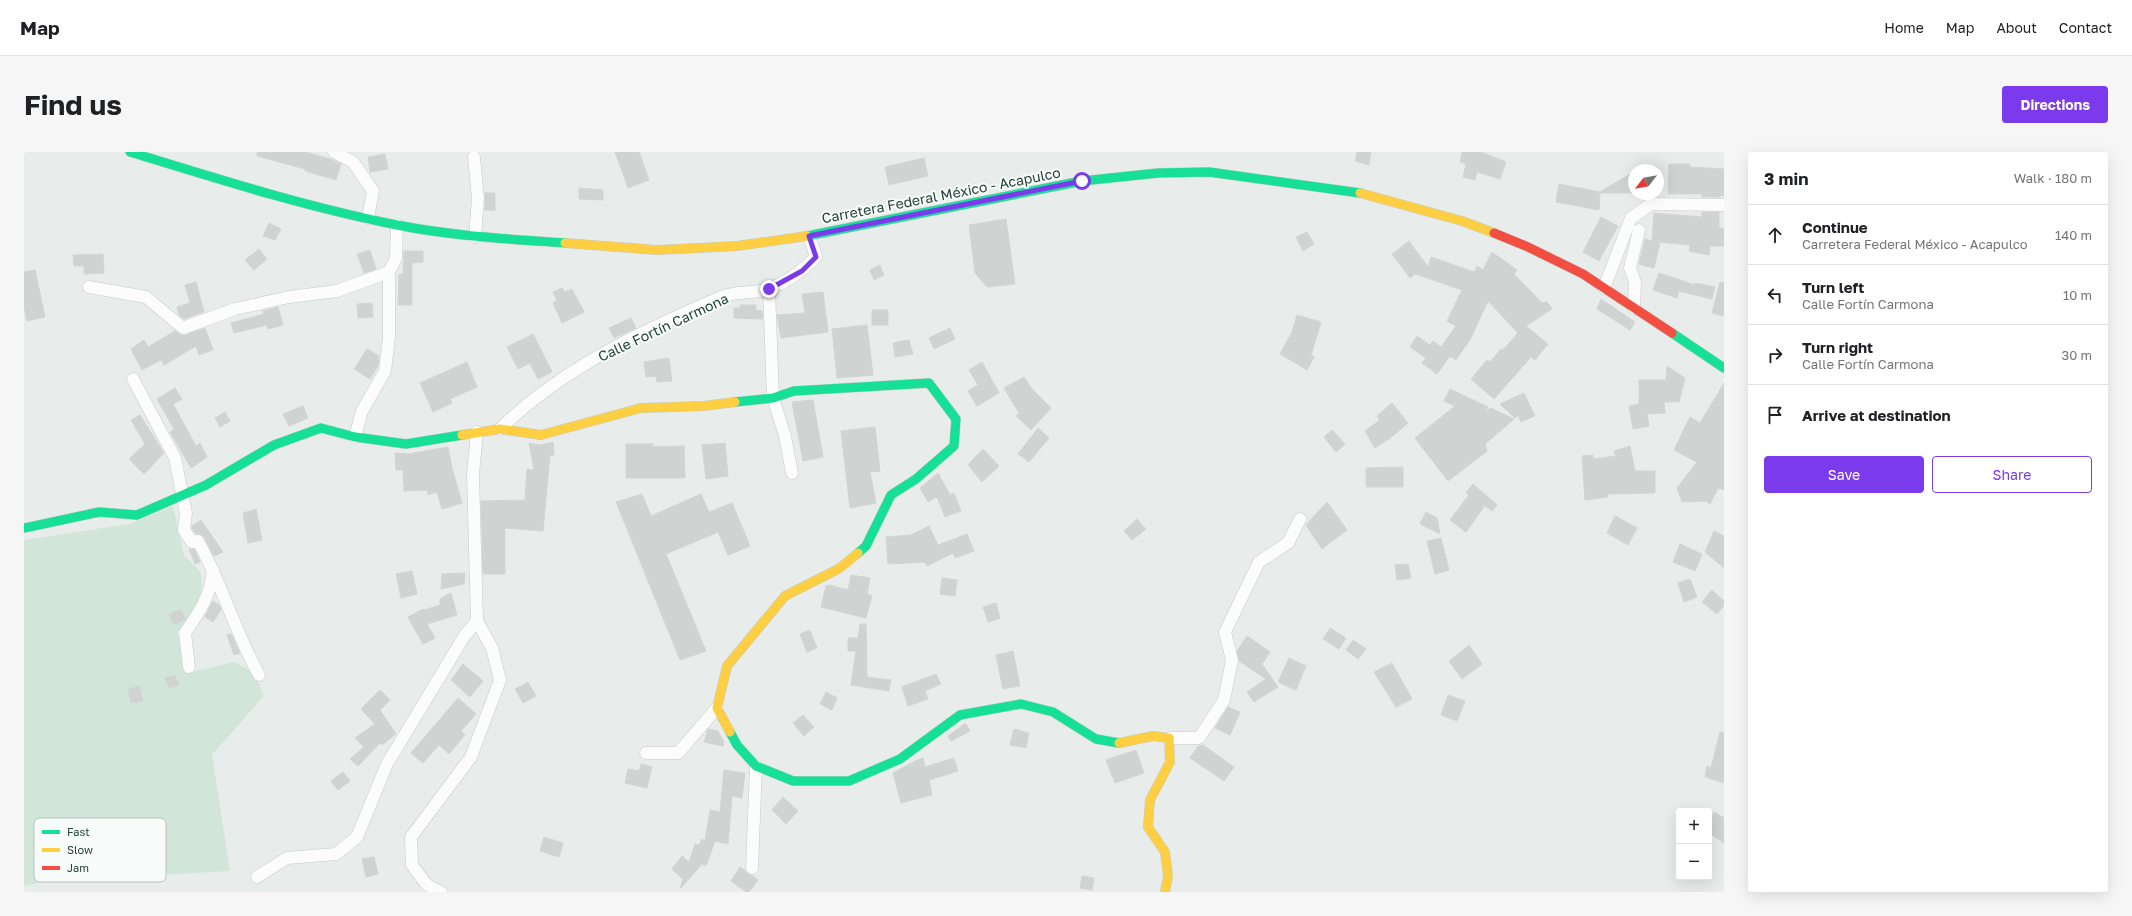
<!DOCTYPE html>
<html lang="en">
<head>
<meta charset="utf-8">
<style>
	:root { --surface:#fff; --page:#f6f6f6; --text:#202124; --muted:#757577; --line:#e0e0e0; --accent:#7c3aed }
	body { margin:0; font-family:"Golos Text",sans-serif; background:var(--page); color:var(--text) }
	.controls { position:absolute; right:12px; bottom:12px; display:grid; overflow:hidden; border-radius:4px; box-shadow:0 4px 16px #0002 }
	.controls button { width:36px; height:36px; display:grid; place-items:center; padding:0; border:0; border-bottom:1px solid var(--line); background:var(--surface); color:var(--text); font:20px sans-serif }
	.compass { position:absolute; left:1604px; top:12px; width:36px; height:36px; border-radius:50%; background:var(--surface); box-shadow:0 4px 16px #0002; rotate:239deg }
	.stop { position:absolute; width:12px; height:12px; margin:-9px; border:3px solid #7c3aed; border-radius:50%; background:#fff }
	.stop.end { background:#7c3aed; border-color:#fff; box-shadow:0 1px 4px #0008 }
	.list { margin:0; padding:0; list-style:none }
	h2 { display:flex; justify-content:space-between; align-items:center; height:52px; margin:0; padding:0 16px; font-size:17px }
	h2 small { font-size:13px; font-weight:400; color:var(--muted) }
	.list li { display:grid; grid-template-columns:26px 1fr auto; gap:12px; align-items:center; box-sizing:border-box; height:60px; padding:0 16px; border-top:1px solid var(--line) }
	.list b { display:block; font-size:15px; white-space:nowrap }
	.list p { margin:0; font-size:13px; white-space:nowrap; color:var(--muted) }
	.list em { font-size:13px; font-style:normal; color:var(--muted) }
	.actions { display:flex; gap:8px; padding:12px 16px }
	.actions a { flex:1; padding:9px 0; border:1px solid var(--accent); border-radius:4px; text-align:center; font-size:14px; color:var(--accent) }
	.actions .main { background:var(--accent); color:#fff }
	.icon { flex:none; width:22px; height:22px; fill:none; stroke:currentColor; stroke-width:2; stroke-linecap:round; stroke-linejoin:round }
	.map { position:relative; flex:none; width:1700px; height:740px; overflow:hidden; border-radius:4px }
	header { display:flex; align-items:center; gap:24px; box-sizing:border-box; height:56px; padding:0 20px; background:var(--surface); border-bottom:1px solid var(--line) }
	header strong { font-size:19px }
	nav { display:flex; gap:22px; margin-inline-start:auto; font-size:14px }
	.intro { display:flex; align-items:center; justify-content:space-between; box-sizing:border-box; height:96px; padding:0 24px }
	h1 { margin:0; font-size:28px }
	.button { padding:10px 18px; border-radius:4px; background:var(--accent); color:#fff; font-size:14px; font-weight:700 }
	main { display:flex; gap:24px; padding:0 24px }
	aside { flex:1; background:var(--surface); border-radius:4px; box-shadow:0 4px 16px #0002 }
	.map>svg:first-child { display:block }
</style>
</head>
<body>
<header>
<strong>Map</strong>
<nav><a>Home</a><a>Map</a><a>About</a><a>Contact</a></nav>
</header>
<div class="intro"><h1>Find us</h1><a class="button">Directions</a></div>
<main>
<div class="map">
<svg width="1700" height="740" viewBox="0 0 1700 740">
	<rect width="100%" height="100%" fill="#e8edeb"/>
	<!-- green -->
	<path fill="#d1e6d8" d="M 149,354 L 160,403 L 177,421 L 178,436 L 170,462 L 153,481 L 160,499 L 164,521 L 210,510 L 230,520 L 240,544 L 188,603 L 206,719 L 25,729 L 0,734 L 0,388 L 105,372 Z"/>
	<!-- building -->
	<g fill="#cfd4d2" stroke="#d1d6d4">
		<path d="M 233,0 L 282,0 L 306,7 L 317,12 L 312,28 L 281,19 L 281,17 L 233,4 Z"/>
		<path d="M 591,0 L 615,0 L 625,28 L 604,36 Z"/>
		<path d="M 1333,0 L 1347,0 L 1345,13 L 1331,9 Z"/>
		<path d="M 1438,0 L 1457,0 L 1482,10 L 1476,27 L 1453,20 L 1451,28 L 1439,25 L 1442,12 L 1436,10 Z"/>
		<path d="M 361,2 L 364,17 L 346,20 L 344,5 Z"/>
		<path d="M 900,6 L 904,24 L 865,33 L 861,15 Z"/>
		<path d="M 1645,12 L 1666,12 L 1666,15 L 1700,17 L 1700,44 L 1696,43 L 1696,45 L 1678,45 L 1678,42 L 1644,42 Z"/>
		<path d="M 1606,22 L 1610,29 L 1610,41 L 1576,41 L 1575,58 L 1532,50 L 1535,32 L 1576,40 Z"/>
		<path d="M 555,36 L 579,38 L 579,48 L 555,47 Z"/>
		<rect x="461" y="41" width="10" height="17"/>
		<path d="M 1678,60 L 1695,60 L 1695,76 L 1700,76 L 1700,94 L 1686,94 L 1685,103 L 1665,99 L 1666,93 L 1633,90 L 1636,91 L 1630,116 L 1615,112 L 1621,87 L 1628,89 L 1630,61 L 1678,65 Z"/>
		<path d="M 1577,65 L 1594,74 L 1575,109 L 1559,100 Z"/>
		<path d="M 982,67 L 991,132 L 963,135 L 951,121 L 945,73 Z"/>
		<path d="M 245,71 L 257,77 L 251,88 L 239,84 Z"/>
		<path d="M 1283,80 L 1290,92 L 1279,99 L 1272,85 Z"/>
		<path d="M 1385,89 L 1404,115 L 1407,105 L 1450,120 L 1453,114 L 1459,118 L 1468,100 L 1493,118 L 1490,122 L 1518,151 L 1523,150 L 1528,157 L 1502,174 L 1524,192 L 1511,208 L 1507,205 L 1470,247 L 1447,227 L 1463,208 L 1466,210 L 1477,197 L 1479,198 L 1494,181 L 1464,149 L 1447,186 L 1432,208 L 1426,204 L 1413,222 L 1398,211 L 1402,206 L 1386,195 L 1393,184 L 1406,193 L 1409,189 L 1417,195 L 1432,174 L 1423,169 L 1438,138 L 1391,122 L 1386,126 L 1368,102 Z"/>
		<path d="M 235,97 L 243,107 L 230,118 L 221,108 Z"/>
		<path d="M 346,98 L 352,117 L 340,121 L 333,102 Z"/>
		<path d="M 380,99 L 399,99 L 399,110 L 388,111 L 388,153 L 374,153 L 375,122 L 379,122 Z"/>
		<path d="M 79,102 L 80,121 L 60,122 L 60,114 L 50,114 L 49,103 Z"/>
		<path d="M 856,113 L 860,123 L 850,128 L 846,118 Z"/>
		<path d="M 11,118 L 21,165 L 3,169 L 0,155 L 0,120 Z"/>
		<path d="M 1635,121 L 1671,133 L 1671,131 L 1691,135 L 1688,147 L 1655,139 L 1653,146 L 1629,138 Z"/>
		<path d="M 172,130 L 180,160 L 160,167 L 155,163 L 153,155 L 166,151 L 161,133 Z"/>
		<path d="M 1696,130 L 1700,131 L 1700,164 L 1688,161 Z"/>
		<path d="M 538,136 L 541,140 L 548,137 L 560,160 L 538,171 L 529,151 L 533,149 L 529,140 Z"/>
		<path d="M 799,140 L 804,180 L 757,186 L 753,163 L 781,161 L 778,142 Z"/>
		<path d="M 1577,147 L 1611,170 L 1606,178 L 1573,157 Z"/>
		<path d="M 348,151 L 349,165 L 334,166 L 333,152 Z"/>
		<path d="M 716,153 L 732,153 L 732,158 L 738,159 L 739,167 L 710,166 L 710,156 L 716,156 Z"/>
		<path d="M 254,155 L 259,173 L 244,177 L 243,173 L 210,181 L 207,171 L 240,162 L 239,159 Z"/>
		<rect x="848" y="158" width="16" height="15"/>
		<path d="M 1273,163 L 1297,170 L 1287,203 L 1290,205 L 1283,218 L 1256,202 L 1268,180 Z"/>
		<path d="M 607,166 L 612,176 L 590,186 L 585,176 Z"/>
		<path d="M 843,173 L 849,223 L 813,226 L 808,177 Z"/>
		<path d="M 181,176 L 189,198 L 175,203 L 172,194 L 140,213 L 137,208 L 118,218 L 107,197 L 120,188 L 124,195 L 151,179 L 157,183 L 161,183 Z"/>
		<path d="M 926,176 L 931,187 L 910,197 L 905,186 Z"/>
		<path d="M 509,182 L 528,220 L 514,227 L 506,211 L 494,217 L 483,195 Z"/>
		<path d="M 885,188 L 889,202 L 871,205 L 869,191 Z"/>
		<path d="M 343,197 L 355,204 L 354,214 L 346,227 L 330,217 Z"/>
		<path d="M 645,206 L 648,229 L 633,230 L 632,224 L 622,225 L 620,210 Z"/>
		<path d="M 443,210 L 453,235 L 426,247 L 428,251 L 409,260 L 396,231 Z"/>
		<path d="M 958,210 L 975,241 L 953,254 L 944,239 L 954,233 L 945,218 Z"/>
		<path d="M 1643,214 L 1661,226 L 1655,250 L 1640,250 L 1641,261 L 1623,262 L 1625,274 L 1609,277 L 1605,254 L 1615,252 L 1615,228 L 1642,228 Z"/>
		<path d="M 1000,225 L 1007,236 L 1027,256 L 1007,278 L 992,264 L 995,261 L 980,236 Z"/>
		<path d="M 1700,231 L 1700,338 L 1694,336 L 1686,352 L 1682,349 L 1658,350 L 1653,336 L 1673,310 L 1650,298 L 1666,265 L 1676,271 Z"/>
		<path d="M 151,236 L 158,247 L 149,252 L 172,294 L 176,291 L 183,305 L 167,316 L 146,280 L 150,277 L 133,247 Z"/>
		<path d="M 1426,237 L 1464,255 L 1460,260 L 1467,256 L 1490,267 L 1461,292 L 1463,299 L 1424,329 L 1391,286 L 1431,254 L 1420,249 Z"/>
		<path d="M 1500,241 L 1511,264 L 1497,270 L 1494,263 L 1491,266 L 1476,252 Z"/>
		<path d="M 789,248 L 799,305 L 779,309 L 768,250 Z"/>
		<path d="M 1368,251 L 1384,271 L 1365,287 L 1351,296 L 1341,279 L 1356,268 L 1353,264 Z"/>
		<path d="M 279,254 L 284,266 L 265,274 L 259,262 Z"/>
		<path d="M 201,260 L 206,269 L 196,275 L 191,266 Z"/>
		<path d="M 116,263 L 140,301 L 120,322 L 105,307 L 121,292 L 107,268 Z"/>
		<path d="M 851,275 L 856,319 L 846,320 L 852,351 L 826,356 L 817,279 Z"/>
		<path d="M 1014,276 L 1025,286 L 1005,310 L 994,302 Z"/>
		<path d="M 1308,278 L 1321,292 L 1312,300 L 1300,285 Z"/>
		<path d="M 529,290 L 530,303 L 526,303 L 519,379 L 481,376 L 481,422 L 459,422 L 457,349 L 501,348 L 503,317 L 510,318 L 505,291 L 516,293 Z"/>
		<path d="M 701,291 L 704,324 L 682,327 L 678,293 Z"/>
		<path d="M 602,292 L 629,292 L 629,295 L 660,294 L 661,326 L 602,326 Z"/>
		<path d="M 1606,294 L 1611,319 L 1631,319 L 1631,341 L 1584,342 L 1584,345 L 1561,348 L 1558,304 L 1569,303 L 1569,307 L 1592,304 L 1590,299 Z"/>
		<path d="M 424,295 L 428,316 L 438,351 L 418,357 L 413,340 L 404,343 L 403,338 L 380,339 L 379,318 L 372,318 L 371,301 L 384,302 Z"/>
		<path d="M 959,297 L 975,314 L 958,330 L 944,313 Z"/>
		<path d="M 1379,315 L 1379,335 L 1342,335 L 1342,316 Z"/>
		<path d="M 914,321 L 926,343 L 930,341 L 937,359 L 921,365 L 913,345 L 904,350 L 896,336 Z"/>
		<path d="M 1449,332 L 1473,353 L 1468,359 L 1455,350 L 1460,355 L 1442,380 L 1426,368 L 1445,343 L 1442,341 Z"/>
		<path d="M 618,342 L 627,364 L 677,342 L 685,360 L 708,351 L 726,394 L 704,403 L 694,380 L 642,402 L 682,499 L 656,508 L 592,350 Z"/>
		<path d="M 1303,350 L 1323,378 L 1298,397 L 1282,373 Z"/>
		<path d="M 232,357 L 238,388 L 224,391 L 219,361 Z"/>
		<path d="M 1402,360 L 1413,366 L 1416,382 L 1396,372 Z"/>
		<path d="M 1591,364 L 1613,376 L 1604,393 L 1583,381 Z"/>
		<path d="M 1113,367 L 1122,377 L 1108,388 L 1100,379 Z"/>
		<path d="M 177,368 L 199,400 L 190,404 L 180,385 L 177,382 L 172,382 L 168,376 L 168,374 Z"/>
		<path d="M 905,374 L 914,393 L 943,382 L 950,399 L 931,406 L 929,401 L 903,414 L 901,410 L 864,412 L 862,385 L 887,383 Z"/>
		<path d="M 1690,379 L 1700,384 L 1700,416 L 1681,400 Z"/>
		<path d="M 1417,386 L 1425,418 L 1411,422 L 1403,389 Z"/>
		<path d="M 1656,392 L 1678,402 L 1671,419 L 1649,410 Z"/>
		<path d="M 165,397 L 170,397 L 176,410 L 171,412 Z"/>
		<path d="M 1384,412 L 1387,426 L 1373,428 L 1371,413 Z"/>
		<path d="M 388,419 L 393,442 L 377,446 L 372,422 Z"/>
		<path d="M 441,421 L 440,432 L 417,437 L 418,422 Z"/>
		<path d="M 827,423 L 846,426 L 843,442 L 848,444 L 842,466 L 797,455 L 802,434 L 805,433 L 824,438 Z"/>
		<path d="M 918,426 L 933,428 L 931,444 L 916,442 Z"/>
		<path d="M 1666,427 L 1673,445 L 1660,450 L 1654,431 Z"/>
		<path d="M 1688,438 L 1700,449 L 1700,453 L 1693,462 L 1678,450 Z"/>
		<path d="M 427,441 L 433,463 L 403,472 L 411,486 L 399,492 L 384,465 L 399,457 L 400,458 L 416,453 L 416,447 Z"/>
		<path d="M 189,449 L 196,454 L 197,458 L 189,470 L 181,465 Z"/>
		<path d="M 972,451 L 976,466 L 964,470 L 959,455 Z"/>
		<path d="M 157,457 L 161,467 L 150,473 L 145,462 Z"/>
		<path d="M 836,472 L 842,472 L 843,525 L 867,528 L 865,539 L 827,533 L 832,499 L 824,499 L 824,486 L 834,486 Z"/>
		<path d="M 1306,476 L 1322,486 L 1315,497 L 1299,487 Z"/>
		<path d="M 786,478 L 793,496 L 783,500 L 776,482 Z"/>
		<path d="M 207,482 L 216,501 L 210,503 L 203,483 Z"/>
		<path d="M 1223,484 L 1246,500 L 1238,512 L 1254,535 L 1230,550 L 1223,540 L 1242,527 L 1215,509 L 1213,499 Z"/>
		<path d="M 1329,488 L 1342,497 L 1334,507 L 1322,498 Z"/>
		<path d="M 1445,493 L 1458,512 L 1438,527 L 1425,509 Z"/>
		<path d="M 989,499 L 996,534 L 979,537 L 972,503 Z"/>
		<path d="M 1265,506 L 1282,514 L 1272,538 L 1254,530 Z"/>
		<path d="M 1368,511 L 1388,547 L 1372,555 L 1350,520 Z"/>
		<path d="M 439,512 L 459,529 L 446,545 L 438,538 L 438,536 L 437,537 L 427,528 Z"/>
		<path d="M 912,522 L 917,532 L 901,539 L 904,547 L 884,554 L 878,535 Z"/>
		<path d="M 151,523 L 155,533 L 145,536 L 141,526 Z"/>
		<path d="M 504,530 L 512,544 L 499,551 L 491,537 Z"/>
		<path d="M 116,534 L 119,549 L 107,551 L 104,537 Z"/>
		<path d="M 356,538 L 366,548 L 356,558 L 372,582 L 358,593 L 356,591 L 334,614 L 326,607 L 340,595 L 331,586 L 351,572 L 337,557 Z"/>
		<path d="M 802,540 L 813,546 L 808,558 L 796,552 Z"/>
		<path d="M 1424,543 L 1441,549 L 1433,569 L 1417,563 Z"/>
		<path d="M 434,546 L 452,562 L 437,579 L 441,583 L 425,602 L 415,593 L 399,611 L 387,601 Z"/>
		<path d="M 1204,555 L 1216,560 L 1206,583 L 1191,576 Z"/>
		<path d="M 779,563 L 790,575 L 780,584 L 769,571 Z"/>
		<path d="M 940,572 L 942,572 L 946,579 L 927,589 L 924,584 Z"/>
		<path d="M 684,577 L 694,579 L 700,590 L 699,594 L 680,590 Z"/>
		<path d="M 990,577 L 1005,581 L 1002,596 L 986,593 Z"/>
		<path d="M 1696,580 L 1700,580 L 1700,631 L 1681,625 L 1683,614 L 1687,616 Z"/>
		<path d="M 1179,593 L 1210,615 L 1200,629 L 1166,606 L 1174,594 Z"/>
		<path d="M 1112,598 L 1120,621 L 1091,631 L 1082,608 Z"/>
		<path d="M 899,606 L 901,615 L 930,606 L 934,619 L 905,628 L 908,643 L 877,651 L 869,621 L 891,609 Z"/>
		<path d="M 617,612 L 628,615 L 623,636 L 601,631 L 604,617 L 615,619 Z"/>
		<path d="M 700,618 L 721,621 L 718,646 L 708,644 L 704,692 L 691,689 L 682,714 L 678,712 L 656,737 L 659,727 L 648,717 L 658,704 L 665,710 L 671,692 L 675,693 L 678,687 L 681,689 L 686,658 L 696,660 Z"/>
		<path d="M 319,620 L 326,629 L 314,638 L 307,629 Z"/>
		<path d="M 759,645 L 774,659 L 762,672 L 748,658 Z"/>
		<path d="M 1690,660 L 1700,666 L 1700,691 L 1685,681 L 1685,668 Z"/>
		<path d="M 520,685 L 539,691 L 535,705 L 516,699 Z"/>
		<path d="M 350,705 L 354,722 L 342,725 L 338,707 Z"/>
		<path d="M 716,715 L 734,728 L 725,740 L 722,740 L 707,729 Z"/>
		<path d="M 1058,724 L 1070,726 L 1068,738 L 1056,736 Z"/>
	</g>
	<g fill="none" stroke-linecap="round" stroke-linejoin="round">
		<defs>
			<g id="street">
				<path d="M 310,0 L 329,10 L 349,39 L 344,66"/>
				<path d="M 450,5 L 454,46 L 451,85"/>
				<path d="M 65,135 L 122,145 L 159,176 L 211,157 L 265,145 L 313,139 L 365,120"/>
				<path d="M 1580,136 L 1607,66 L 1627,52 L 1700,53"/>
				<path d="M 745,137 L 749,246 L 761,284 L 768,321"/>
				<path d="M 1610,156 L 1611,130 L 1606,116 L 1615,78"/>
				<path d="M 109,227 L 151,306 L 162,361 L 160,378 L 168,390 L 174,389 C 198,432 211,480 235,523"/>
				<path d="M 476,277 C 537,217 618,179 697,145 C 711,139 729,142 744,137 C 762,131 779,118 792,105 L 785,84"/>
				<path d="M 331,285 L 338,259 L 361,219 L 365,185 L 365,120 L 372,106 L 373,73"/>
				<path d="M 165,515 L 161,481 C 175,461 187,443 189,418"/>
				<path d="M 1145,586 L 1175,586 L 1200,548 L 1208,508 L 1201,480 L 1235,410 L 1264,391 L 1276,367"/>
				<path d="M 622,601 L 654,601 L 693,556"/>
				<path d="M 728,716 L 732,614"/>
				<path d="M 233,725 L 263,706 L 312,702 L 333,685 L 363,612 L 441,483 L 453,469 L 449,322 L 453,280"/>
				<path d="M 417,740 L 403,733 L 388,713 L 387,685 L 447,605 L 476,528 L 468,496 L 453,469"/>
			</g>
			<g id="fast">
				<path d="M 106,0 C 194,27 282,55 373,73 C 428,84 485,87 541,91"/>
				<path d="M 783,84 L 1058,29 L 1134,21 L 1185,20 L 1336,41"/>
				<path d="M 1648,181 L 1700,216"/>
				<path d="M 711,250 L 749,246 L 770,239 L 905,231 L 932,267 L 930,294 L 892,327 L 867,343 L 842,394 L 834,401"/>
				<path d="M 0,376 L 75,360 L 113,363 L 182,333 L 250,293 L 297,276 L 331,285 L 382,292 L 438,283"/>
				<path d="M 706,580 L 713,593 L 732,614 L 769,629 L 825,629 L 876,607 L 936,563 L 997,552 L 1029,560 L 1072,587 L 1095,591"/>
			</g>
			<g id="slow">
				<path d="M 1336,41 L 1438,69 L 1470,81"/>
				<path d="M 541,91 L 633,98 L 713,94 L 783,84"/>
				<path d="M 438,283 L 476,277 L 517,283 L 617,256 L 680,254 L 711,250"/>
				<path d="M 706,580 L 693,556 L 703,514 L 761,444 L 816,416 L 834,401"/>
				<path d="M 1095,591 L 1129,584 L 1145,586 L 1146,610 L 1126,648 L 1124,675 L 1141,700 L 1144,724 L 1141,740"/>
			</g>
			<path id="jam" d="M 1470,81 L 1504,95 L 1559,122 L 1648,181"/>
		</defs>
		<!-- street casing -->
		<use href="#street" stroke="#c5cac8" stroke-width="13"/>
		<!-- fast casing -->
		<use href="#fast" stroke="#c3cbc8" stroke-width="10"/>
		<!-- slow casing -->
		<use href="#slow" stroke="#c3cbc8" stroke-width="10"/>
		<!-- jam casing -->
		<use href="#jam" stroke="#c3cbc8" stroke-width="10"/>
		<!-- street -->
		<use href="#street" stroke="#fcfcfc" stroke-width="12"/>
		<!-- fast -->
		<use href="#fast" stroke="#16e098" stroke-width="9"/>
		<!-- slow -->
		<use href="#slow" stroke="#ffcf43" stroke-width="9"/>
		<!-- jam -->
		<use href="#jam" stroke="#f24e42" stroke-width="9"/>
	</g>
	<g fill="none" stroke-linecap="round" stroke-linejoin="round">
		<!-- route -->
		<path stroke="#7c3aed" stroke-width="5" d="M 745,137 L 778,119 L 792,105 L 785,84 L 1058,29"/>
	</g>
	<g text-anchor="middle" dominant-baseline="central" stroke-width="4" stroke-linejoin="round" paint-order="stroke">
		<!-- street labels -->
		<g font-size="14" fill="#24423a" stroke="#f7fbf9">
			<text transform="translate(917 43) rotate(-11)">Carretera Federal México - Acapulco</text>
			<text transform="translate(639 175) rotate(-25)">Calle Fortín Carmona</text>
		</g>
	</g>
	<!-- legend -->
	<rect x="10" y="666" width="132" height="64" rx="6" fill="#f7fbf9" stroke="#b8c4c0" stroke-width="1"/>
	<rect x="18" y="678" width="18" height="4" fill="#16e098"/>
	<rect x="18" y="696" width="18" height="4" fill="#ffcf43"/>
	<rect x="18" y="714" width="18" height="4" fill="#f24e42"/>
	<g font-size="11" fill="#24423a">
		<text x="43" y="684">Fast</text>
		<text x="43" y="702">Slow</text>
		<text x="43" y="720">Jam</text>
	</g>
</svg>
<div class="controls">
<button>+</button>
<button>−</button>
</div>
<svg class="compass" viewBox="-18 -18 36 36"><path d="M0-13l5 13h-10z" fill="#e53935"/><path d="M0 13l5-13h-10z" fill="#757577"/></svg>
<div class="stop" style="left:1058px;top:29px"></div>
<div class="stop end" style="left:745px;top:137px"></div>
</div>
<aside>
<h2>3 min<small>Walk · 180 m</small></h2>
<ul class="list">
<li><svg class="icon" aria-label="ahead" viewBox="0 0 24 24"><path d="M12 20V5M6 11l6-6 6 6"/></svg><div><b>Continue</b><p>Carretera Federal México - Acapulco</p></div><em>140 m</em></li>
<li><svg class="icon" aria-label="left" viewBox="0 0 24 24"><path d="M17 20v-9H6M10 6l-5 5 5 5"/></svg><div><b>Turn left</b><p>Calle Fortín Carmona</p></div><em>10 m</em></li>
<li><svg class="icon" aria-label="right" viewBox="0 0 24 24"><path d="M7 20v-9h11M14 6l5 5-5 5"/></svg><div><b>Turn right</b><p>Calle Fortín Carmona</p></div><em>30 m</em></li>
<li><svg class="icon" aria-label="arrive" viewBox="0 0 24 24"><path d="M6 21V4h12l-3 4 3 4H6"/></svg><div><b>Arrive at destination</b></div></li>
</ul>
<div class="actions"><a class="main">Save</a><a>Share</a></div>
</aside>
</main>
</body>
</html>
